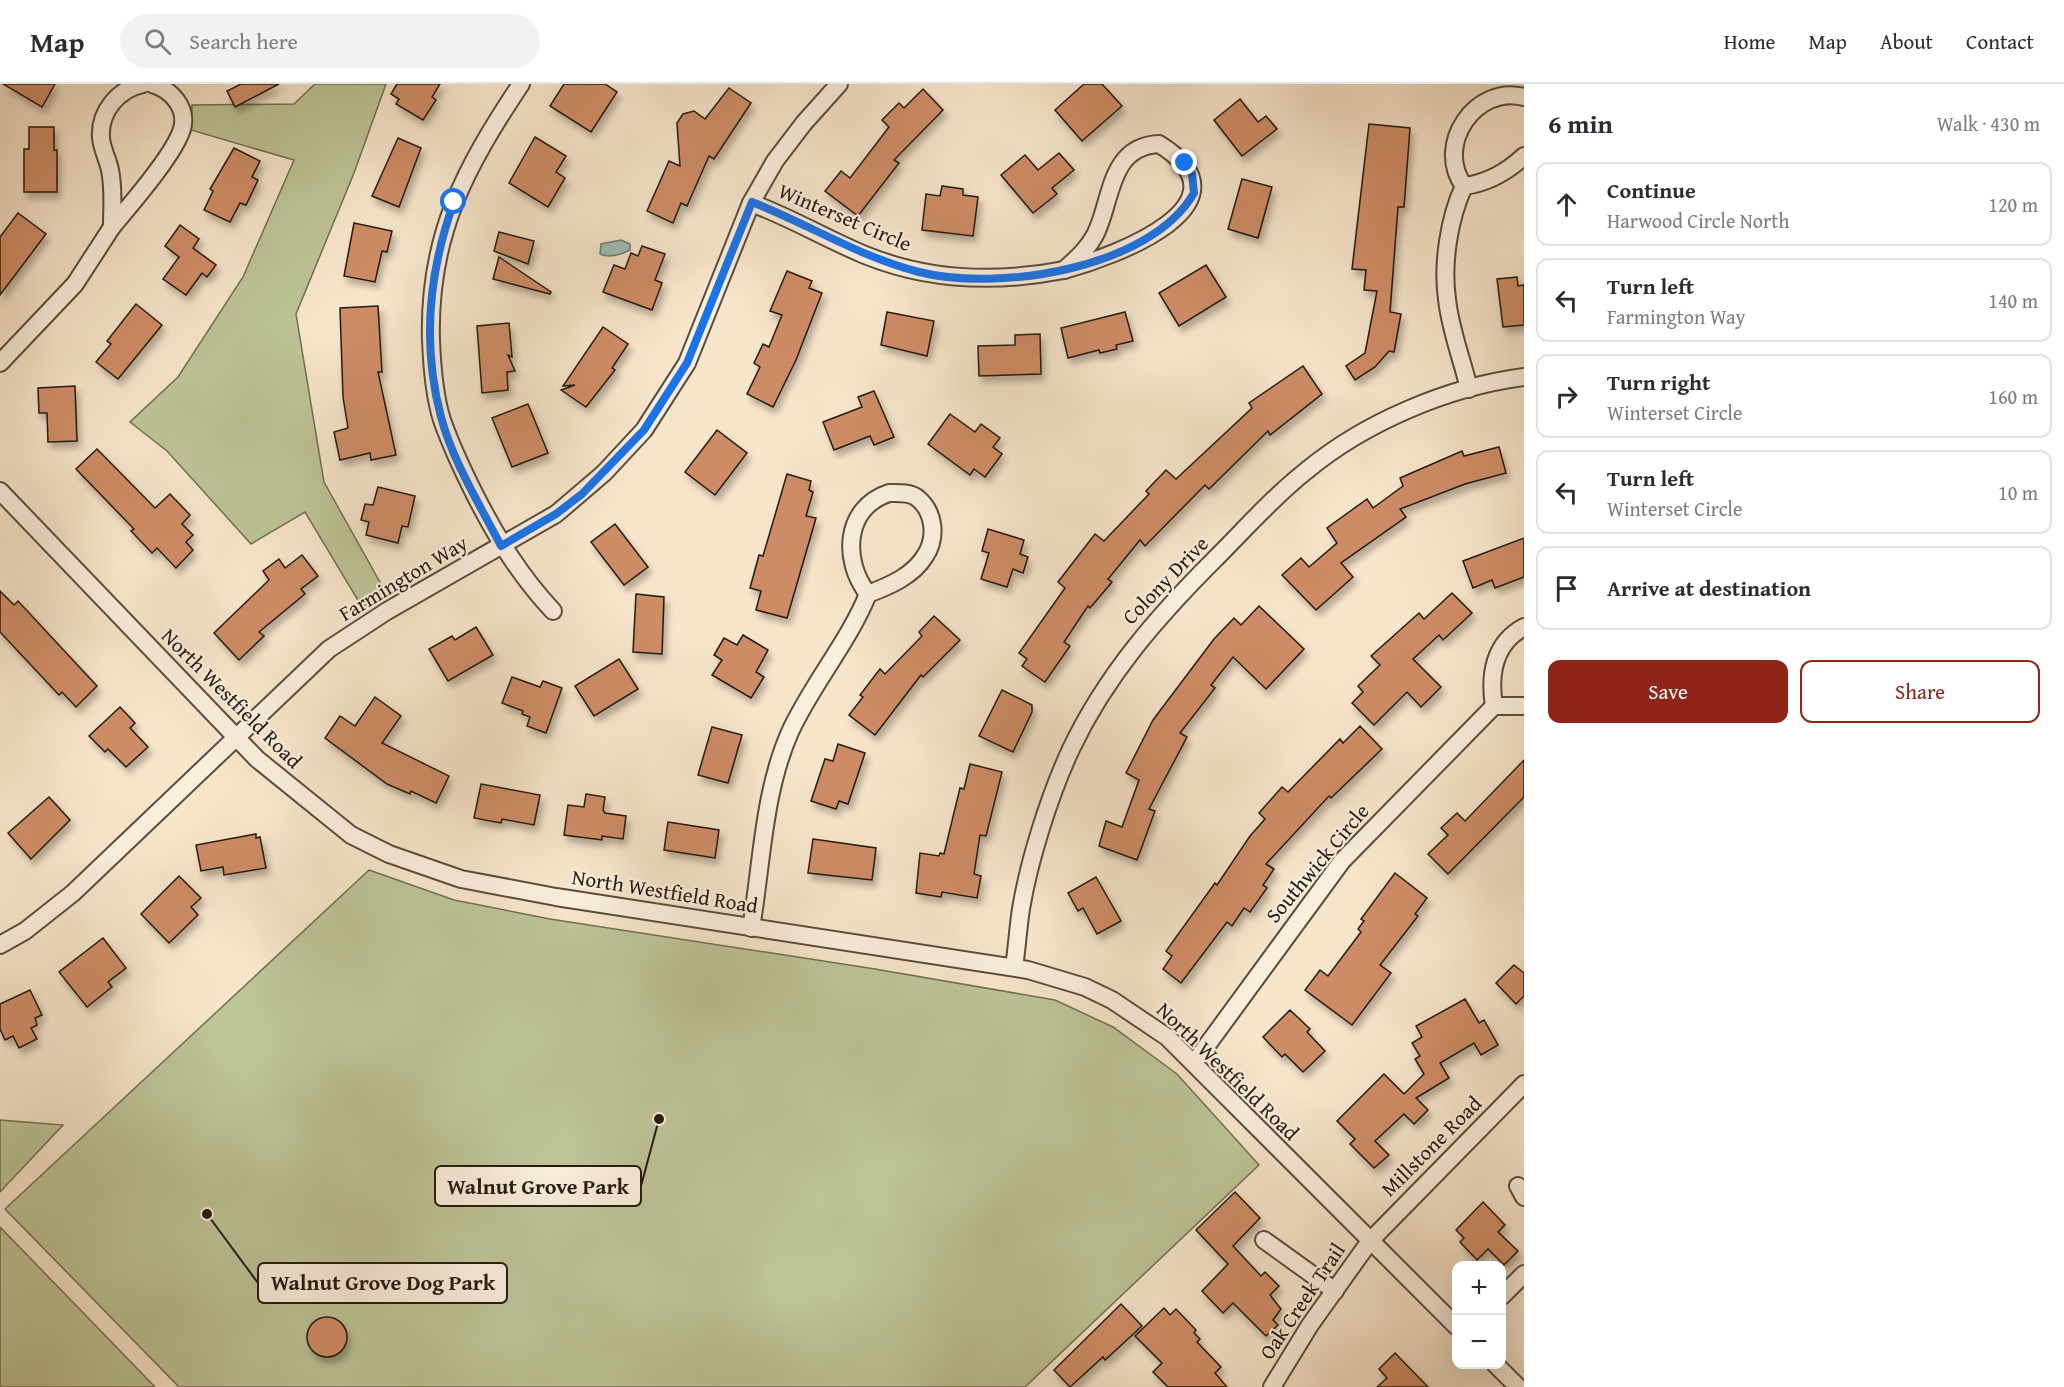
<!DOCTYPE html>
<html lang="en">
<head>
<meta charset="utf-8">
<style>
	:root { --surface:#fff; --page:#f2f2f3; --text:#2b2b33; --muted:#7c7c81; --line:#e1e1e2; --accent:#8f2418 }
	body { margin:0; font-family:"Gentium Book Plus",serif; background:var(--page); color:var(--text) }
	.controls { position:absolute; right:18px; bottom:18px; display:grid; overflow:hidden; border-radius:12px; box-shadow:0 6px 24px #0002 }
	.controls button { width:54px; height:54px; display:grid; place-items:center; padding:0; border:0; border-bottom:2px solid var(--line); background:var(--surface); color:var(--text); font:30px sans-serif }
	.stop { position:absolute; width:18px; height:18px; margin:-14px; border:4px solid #1a73e8; border-radius:50%; background:#fff }
	.stop.end { background:#1a73e8; border-color:#fff; box-shadow:0 2px 6px #0008 }
	.list { margin:0; padding:0; list-style:none }
	h2 { display:flex; justify-content:space-between; align-items:center; height:78px; margin:0; padding:0 24px; font-size:26px }
	h2 small { font-size:20px; font-weight:400; color:var(--muted) }
	.list li { display:grid; grid-template-columns:39px 1fr auto; gap:18px; align-items:center; box-sizing:border-box; height:84px; margin:0 12px 12px; padding:0 12px; border:2px solid var(--line); border-radius:12px }
	.list b { display:block; font-size:22px; white-space:nowrap }
	.list p { margin:0; font-size:20px; white-space:nowrap; color:var(--muted) }
	.list em { font-size:20px; font-style:normal; color:var(--muted) }
	.actions { display:flex; gap:12px; padding:18px 24px }
	.actions a { flex:1; padding:14px 0; border:2px solid var(--accent); border-radius:12px; text-align:center; font-size:21px; color:var(--accent) }
	.actions .main { background:var(--accent); color:#fff }
	.icon { flex:none; width:33px; height:33px; fill:none; stroke:currentColor; stroke-width:2; stroke-linecap:round; stroke-linejoin:round }
	.map { position:relative; flex:none; width:1524px; height:1303px; overflow:hidden }
	header { display:flex; align-items:center; gap:36px; box-sizing:border-box; height:84px; padding:0 30px; background:var(--surface); border-bottom:2px solid var(--line) }
	header strong { font-size:28px }
	nav { display:flex; gap:33px; margin-inline-start:auto; font-size:21px }
	.search { width:420px; height:54px; background:var(--page); display:flex; align-items:center; gap:15px; box-sizing:border-box; padding:0 21px; border-radius:33px; color:var(--muted); font-size:22px }
	main { display:flex }
	aside { flex:1; background:var(--surface) }
	.map>svg:first-child { display:block }
</style>
</head>
<body>
<header>
<strong>Map</strong>
<div class="search"><svg class="icon" aria-label="search" viewBox="0 0 24 24"><circle cx="10" cy="10" r="6"/><path d="M15 15l6 6"/></svg>Search here</div>
<nav><a>Home</a><a>Map</a><a>About</a><a>Contact</a></nav>
</header>
<main>
<div class="map">
<svg width="1524" height="1303" viewBox="0 0 1524 1303">
	<defs>
		<filter id="shadow"><feDropShadow dx="3.5" dy="6" stdDeviation="3" flood-color="#0004"/></filter>
	</defs>
	<rect width="100%" height="100%" fill="#f7e5cb"/>
	<filter id="stains"><feTurbulence type="fractalNoise" baseFrequency=".00333" numOctaves="4"/><feColorMatrix values="0 0 0 0 .2 0 0 0 0 .09 0 0 0 0 .02 0 0 0 .5 -.17"/></filter>
	<radialGradient id="worn" r=".72"><stop offset=".6" stop-color="#630" stop-opacity="0"/><stop offset="1" stop-color="#630" stop-opacity=".3"/></radialGradient>
	<!-- green -->
	<g fill="#bdc497" stroke="#706f52" stroke-width="1.5">
		<path d="M 315,0 L 386,0 L 354,89 L 296,230 L 324,398 L 386,509 L 362,523 L 305,428 L 251,460 L 167,367 L 130,338 L 178,293 L 243,193 L 294,76 L 191,46 L 192,21 L 294,20 Z"/>
		<path d="M 369,786 L 454,816 L 550,835 L 875,885 L 1055,916 L 1113,943 L 1177,990 L 1259,1081 L 1025,1303 L 179,1303 L 5,1125 Z"/>
		<path d="M 0,1036 L 63,1041 L 0,1108 Z"/>
		<path d="M 0,1143 L 155,1303 L 0,1303 Z"/>
	</g>
	<!-- water -->
	<path fill="#9dbfb5" stroke="#6d7d72" stroke-width="1.5" d="M 621,156 L 630,160 L 630,166 C 622,170 610,175 600,170 L 601,160 Z"/>
	<!-- building -->
	<g fill="#ce8c66" stroke="#241a0e" stroke-width="1.5" filter="url(#shadow)">
		<path d="M 3,0 L 55,0 L 42,23 Z"/>
		<path d="M 241,0 L 279,0 L 235,23 L 227,7 Z"/>
		<path d="M 397,0 L 440,0 L 432,13 L 436,16 L 423,36 L 396,20 L 399,15 L 391,10 Z"/>
		<path d="M 564,0 L 605,0 L 617,8 L 591,48 L 550,22 Z"/>
		<path d="M 1084,0 L 1102,0 L 1122,22 L 1082,57 L 1055,26 Z"/>
		<path d="M 729,4 L 751,19 L 714,75 L 709,72 L 687,122 L 681,119 L 673,139 L 647,127 L 669,77 L 680,82 L 677,39 L 683,30 L 694,27 L 705,35 Z"/>
		<path d="M 923,5 L 943,26 L 894,76 L 899,79 L 858,132 L 825,107 L 841,87 L 850,94 L 889,43 L 882,36 L 899,19 L 904,24 Z"/>
		<path d="M 1240,15 L 1258,38 L 1266,32 L 1277,45 L 1242,72 L 1214,36 Z"/>
		<path d="M 1369,40 L 1410,44 L 1404,123 L 1398,123 L 1390,228 L 1401,230 L 1394,268 L 1389,267 L 1375,283 L 1355,296 L 1346,282 L 1365,269 L 1377,207 L 1364,206 L 1366,186 L 1352,185 Z"/>
		<path d="M 29,43 L 54,43 L 54,66 L 57,66 L 57,108 L 24,108 L 24,65 L 29,65 Z"/>
		<path d="M 535,53 L 566,72 L 556,88 L 565,94 L 548,123 L 509,99 Z"/>
		<path d="M 398,54 L 421,64 L 399,123 L 372,112 Z"/>
		<path d="M 234,64 L 260,77 L 252,93 L 258,96 L 246,121 L 240,119 L 230,138 L 204,126 L 213,107 L 210,105 Z"/>
		<path d="M 1059,69 L 1074,86 L 1052,104 L 1057,110 L 1033,129 L 1001,91 L 1025,71 L 1038,86 Z"/>
		<path d="M 1242,95 L 1272,103 L 1258,154 L 1228,145 Z"/>
		<path d="M 942,102 L 963,105 L 963,111 L 978,113 L 973,152 L 922,146 L 926,110 L 940,112 Z"/>
		<path d="M 18,129 L 46,150 L 0,211 L 0,153 Z"/>
		<path d="M 354,139 L 392,147 L 387,168 L 382,167 L 375,198 L 344,192 Z"/>
		<path d="M 180,141 L 199,155 L 193,164 L 216,181 L 207,193 L 202,189 L 186,211 L 163,195 L 179,173 L 165,162 Z"/>
		<path d="M 499,148 L 534,157 L 528,180 L 494,167 Z"/>
		<path d="M 642,162 L 665,170 L 655,196 L 662,199 L 652,226 L 603,208 L 614,181 L 625,185 L 631,169 L 638,172 Z"/>
		<path d="M 499,173 L 551,208 L 550,210 L 493,195 Z"/>
		<path d="M 1206,181 L 1226,213 L 1179,242 L 1159,209 Z"/>
		<path d="M 787,187 L 812,197 L 809,204 L 822,209 L 796,276 L 773,323 L 747,310 L 760,283 L 754,279 L 763,260 L 769,263 L 782,231 L 770,227 Z"/>
		<path d="M 1517,193 L 1518,202 L 1524,201 L 1524,241 L 1503,243 L 1497,195 Z"/>
		<path d="M 136,220 L 162,241 L 118,295 L 96,278 L 111,260 L 107,257 Z"/>
		<path d="M 378,222 L 382,288 L 378,288 L 396,371 L 371,376 L 370,369 L 340,376 L 334,348 L 348,344 L 343,313 L 340,224 Z"/>
		<path d="M 887,228 L 934,237 L 927,272 L 881,261 Z"/>
		<path d="M 1125,228 L 1133,257 L 1116,261 L 1117,265 L 1100,269 L 1099,266 L 1068,274 L 1061,244 Z"/>
		<path d="M 509,239 L 512,273 L 508,271 L 515,287 L 507,288 L 508,306 L 482,309 L 477,242 Z"/>
		<path d="M 603,243 L 628,260 L 612,284 L 615,286 L 586,323 L 561,306 L 575,301 L 563,302 Z"/>
		<path d="M 1040,250 L 1041,290 L 979,292 L 978,262 L 1015,261 L 1015,251 Z"/>
		<path d="M 1303,282 L 1322,310 L 1270,351 L 1268,347 L 1209,405 L 1205,401 L 1145,462 L 1140,456 L 1108,495 L 1112,498 L 1090,524 L 1088,522 L 1064,558 L 1070,562 L 1045,598 L 1022,582 L 1027,575 L 1019,569 L 1065,504 L 1058,498 L 1095,450 L 1104,457 L 1149,410 L 1146,407 L 1166,386 L 1176,395 L 1252,324 L 1249,319 Z"/>
		<path d="M 75,302 L 77,357 L 48,358 L 47,329 L 39,329 L 38,304 Z"/>
		<path d="M 874,307 L 894,353 L 874,361 L 870,352 L 834,366 L 823,338 L 862,323 L 858,313 Z"/>
		<path d="M 528,320 L 548,369 L 512,383 L 492,334 Z"/>
		<path d="M 950,330 L 975,348 L 981,340 L 1000,354 L 993,363 L 1002,370 L 985,393 L 974,385 L 970,391 L 928,360 Z"/>
		<path d="M 717,346 L 747,369 L 715,411 L 685,388 Z"/>
		<path d="M 1499,363 L 1506,389 L 1465,400 L 1400,425 L 1406,433 L 1341,479 L 1353,493 L 1316,526 L 1282,491 L 1301,474 L 1309,483 L 1337,459 L 1327,444 L 1367,415 L 1373,424 L 1403,402 L 1400,394 L 1462,367 L 1464,372 Z"/>
		<path d="M 97,365 L 155,424 L 170,410 L 190,431 L 182,440 L 193,451 L 186,458 L 193,466 L 176,484 L 157,464 L 152,469 L 131,447 L 134,445 L 76,385 Z"/>
		<path d="M 787,390 L 811,397 L 809,406 L 813,408 L 806,432 L 816,434 L 787,534 L 756,526 L 761,507 L 750,504 L 759,471 L 763,472 Z"/>
		<path d="M 378,403 L 415,412 L 408,443 L 402,442 L 398,459 L 366,451 L 369,438 L 361,436 L 365,420 L 373,421 Z"/>
		<path d="M 615,440 L 648,483 L 624,501 L 591,458 Z"/>
		<path d="M 988,445 L 1024,456 L 1020,470 L 1028,473 L 1023,489 L 1013,485 L 1007,503 L 981,495 L 989,469 L 982,467 Z"/>
		<path d="M 1524,454 L 1524,493 L 1495,504 L 1492,496 L 1473,504 L 1463,477 Z"/>
		<path d="M 302,471 L 318,492 L 301,505 L 305,510 L 259,548 L 264,552 L 239,576 L 214,549 L 269,496 L 263,487 L 279,475 L 285,484 Z"/>
		<path d="M 0,507 L 14,521 L 18,517 L 97,602 L 76,623 L 62,608 L 59,611 L 0,548 Z"/>
		<path d="M 1452,509 L 1472,529 L 1443,556 L 1439,551 L 1413,575 L 1441,603 L 1421,623 L 1407,608 L 1374,641 L 1352,619 L 1363,608 L 1358,602 L 1380,581 L 1371,572 L 1419,529 L 1424,535 Z"/>
		<path d="M 636,510 L 664,513 L 662,570 L 633,568 Z"/>
		<path d="M 1259,522 L 1304,565 L 1266,605 L 1233,573 L 1211,601 L 1215,604 L 1180,649 L 1187,653 L 1149,725 L 1155,727 L 1137,776 L 1099,762 L 1106,737 L 1122,743 L 1139,696 L 1126,689 L 1153,636 L 1214,555 L 1234,534 L 1241,541 Z"/>
		<path d="M 934,532 L 960,556 L 923,593 L 921,591 L 875,651 L 849,631 L 863,613 L 860,611 L 880,585 L 885,590 L 922,552 L 919,548 Z"/>
		<path d="M 476,543 L 493,571 L 448,597 L 429,565 L 452,552 L 455,556 Z"/>
		<path d="M 743,551 L 768,566 L 756,588 L 764,593 L 751,614 L 712,591 L 722,576 L 714,571 L 724,554 L 737,561 Z"/>
		<path d="M 619,575 L 638,605 L 594,632 L 575,602 Z"/>
		<path d="M 512,593 L 540,603 L 543,597 L 562,604 L 546,649 L 527,642 L 530,633 L 522,630 L 523,627 L 502,619 Z"/>
		<path d="M 1002,606 L 1032,621 L 1032,628 L 1013,668 L 979,652 Z"/>
		<path d="M 375,613 L 401,632 L 382,659 L 449,692 L 436,719 L 411,707 L 410,710 L 387,700 L 325,654 L 340,632 L 355,642 Z"/>
		<path d="M 120,623 L 135,639 L 130,644 L 148,663 L 126,683 L 108,665 L 105,668 L 89,652 Z"/>
		<path d="M 1360,642 L 1382,665 L 1331,714 L 1329,712 L 1266,780 L 1274,785 L 1263,801 L 1267,804 L 1250,828 L 1244,824 L 1232,842 L 1227,838 L 1181,899 L 1163,885 L 1172,872 L 1166,867 L 1215,799 L 1217,801 L 1250,752 L 1265,735 L 1259,729 L 1282,703 L 1288,708 L 1340,655 L 1343,659 Z"/>
		<path d="M 712,643 L 742,651 L 728,699 L 698,691 Z"/>
		<path d="M 838,660 L 865,669 L 848,720 L 839,717 L 836,725 L 811,717 L 825,675 L 833,677 Z"/>
		<path d="M 1524,676 L 1524,713 L 1448,790 L 1428,770 L 1448,751 L 1441,744 L 1457,729 L 1465,737 Z"/>
		<path d="M 970,680 L 1002,688 L 986,752 L 980,751 L 974,790 L 981,792 L 977,814 L 942,808 L 941,813 L 916,809 L 920,769 L 939,772 L 940,769 L 944,770 L 960,704 L 964,705 Z"/>
		<path d="M 481,700 L 540,711 L 534,741 L 502,735 L 501,739 L 474,734 Z"/>
		<path d="M 586,710 L 605,713 L 603,726 L 605,729 L 626,732 L 623,755 L 602,752 L 602,756 L 564,751 L 568,721 L 584,723 Z"/>
		<path d="M 49,713 L 70,736 L 31,775 L 8,749 Z"/>
		<path d="M 668,738 L 719,746 L 715,774 L 664,766 Z"/>
		<path d="M 256,750 L 256,754 L 260,753 L 266,784 L 224,791 L 223,783 L 201,787 L 196,761 Z"/>
		<path d="M 813,755 L 876,764 L 872,796 L 808,789 Z"/>
		<path d="M 1395,789 L 1427,814 L 1415,830 L 1418,832 L 1380,881 L 1391,889 L 1352,941 L 1305,906 L 1320,886 L 1328,892 L 1361,848 L 1358,845 L 1364,837 L 1361,835 Z"/>
		<path d="M 179,792 L 201,814 L 191,823 L 198,831 L 169,859 L 141,830 Z"/>
		<path d="M 1096,793 L 1121,837 L 1097,850 L 1083,824 L 1078,827 L 1068,809 Z"/>
		<path d="M 103,854 L 126,884 L 108,898 L 112,903 L 87,923 L 59,888 Z"/>
		<path d="M 1514,881 L 1524,889 L 1524,912 L 1516,920 L 1496,899 Z"/>
		<path d="M 30,906 L 42,931 L 35,934 L 37,941 L 31,944 L 37,955 L 19,964 L 13,952 L 5,956 L 0,945 L 0,920 Z"/>
		<path d="M 1465,915 L 1479,939 L 1484,936 L 1498,961 L 1481,971 L 1474,959 L 1440,979 L 1449,994 L 1416,1014 L 1428,1026 L 1414,1040 L 1404,1030 L 1375,1057 L 1389,1071 L 1374,1084 L 1350,1060 L 1355,1055 L 1337,1037 L 1384,990 L 1404,1010 L 1424,990 L 1415,975 L 1420,972 L 1412,959 L 1422,953 L 1416,942 Z"/>
		<path d="M 1290,926 L 1310,945 L 1307,948 L 1325,967 L 1303,988 L 1285,970 L 1282,973 L 1263,953 Z"/>
		<path d="M 1235,1108 L 1260,1134 L 1233,1162 L 1261,1192 L 1265,1188 L 1279,1202 L 1270,1211 L 1281,1225 L 1273,1236 L 1278,1241 L 1266,1252 L 1233,1219 L 1223,1229 L 1202,1207 L 1228,1180 L 1196,1146 Z"/>
		<path d="M 1483,1118 L 1505,1141 L 1498,1148 L 1518,1167 L 1504,1181 L 1488,1165 L 1477,1176 L 1460,1158 L 1464,1154 L 1456,1146 Z"/>
		<path d="M 1121,1220 L 1142,1242 L 1105,1276 L 1103,1273 L 1070,1303 L 1054,1286 Z"/>
		<path d="M 1164,1224 L 1170,1231 L 1176,1225 L 1196,1246 L 1194,1249 L 1200,1255 L 1197,1258 L 1221,1283 L 1215,1289 L 1227,1303 L 1168,1303 L 1153,1288 L 1162,1279 L 1135,1252 Z"/>
		<circle cx="327" cy="1253" r="20"/>
		<path d="M 1395,1269 L 1428,1303 L 1377,1303 L 1387,1294 L 1379,1285 Z"/>
	</g>
	<g fill="none" stroke-linecap="round" stroke-linejoin="round">
		<defs>
			<g id="street">
				<path d="M 143,0 C 119,5 99,27 101,54 C 102,65 108,76 110,86 C 114,105 112,124 112,143 C 131,120 174,71 182,45 C 188,24 171,5 152,0"/>
				<path d="M 521,0 C 465,84 428,152 431,256 C 432,282 434,311 442,336 C 451,362 463,387 475,411 C 497,454 520,492 553,527"/>
				<path d="M 1524,13 C 1476,0 1434,61 1464,102 C 1488,99 1507,88 1524,72"/>
				<path d="M 1159,60 C 1256,120 1116,172 1064,186 C 1076,175 1087,166 1095,151 C 1112,119 1108,62 1159,60 Z"/>
				<path d="M 1464,102 C 1449,134 1442,180 1447,215 C 1450,245 1462,275 1469,305"/>
				<path d="M 751,119 C 790,133 826,155 865,171 C 929,197 997,199 1064,186"/>
				<path d="M 0,279 L 75,200 L 112,143"/>
				<path d="M 0,407 L 257,675 L 351,751 L 389,770 L 461,795 L 556,813 L 1028,886 L 1085,903 L 1112,916 L 1167,953 L 1456,1242"/>
				<path d="M 889,409 C 898,409 909,408 916,413 C 935,427 937,454 925,472 C 913,492 889,502 868,510 C 842,477 844,424 889,409 Z"/>
				<path d="M 1524,543 C 1494,559 1489,591 1494,622 L 1524,622"/>
				<path d="M 751,844 C 762,780 763,709 790,648 C 812,600 848,559 868,510"/>
				<path d="M 0,861 L 25,847 L 73,809 L 329,565 L 387,527 L 556,430 L 604,389 L 644,346 L 687,279 L 751,119 L 775,77 L 804,39 L 839,0"/>
				<path d="M 1014,883 C 1017,864 1018,844 1021,825 C 1029,776 1050,710 1071,665 C 1106,591 1158,532 1215,475 C 1245,445 1273,413 1306,387 C 1365,338 1448,303 1524,293"/>
				<path d="M 1194,979 L 1342,777 L 1494,622"/>
				<path d="M 1518,1102 L 1524,1113"/>
				<path d="M 1264,1156 L 1335,1207"/>
				<path d="M 1502,1212 L 1524,1190"/>
				<path d="M 1495,1280 L 1518,1303"/>
				<path d="M 1272,1303 L 1310,1241 L 1370,1157 L 1524,1000"/>
			</g>
		</defs>
		<!-- street casing -->
		<use href="#street" stroke="#594d3d" stroke-width="20"/>
		<!-- street -->
		<use href="#street" stroke="#faeedd" stroke-width="16"/>
	</g>
	<g fill="none" stroke-linecap="round" stroke-linejoin="round">
		<!-- route -->
		<path stroke="#1a73e8" stroke-width="8" d="M 454,118 C 429,187 422,261 441,333 C 453,378 480,421 501,462 L 556,430 L 582,410 L 644,346 L 687,279 L 752,118 C 808,140 860,173 919,188 C 998,208 1150,185 1194,109 L 1192,90 L 1185,79"/>
	</g>
	<g text-anchor="middle" dominant-baseline="central" stroke-width="4.5" stroke-linejoin="round" paint-order="stroke">
		<!-- street labels -->
		<g font-size="21" fill="#241a0e" stroke="#faeedd">
			<text transform="translate(845 133) rotate(23)">Winterset Circle</text>
			<text transform="translate(403 494) rotate(-31)">Farmington Way</text>
			<text transform="translate(1165 496) rotate(-46)">Colony Drive</text>
			<text transform="translate(232 614) rotate(45)">North Westfield Road</text>
			<text transform="translate(1317 779) rotate(-50)">Southwick Circle</text>
			<text transform="translate(665 807) rotate(9)">North Westfield Road</text>
			<text transform="translate(1228 987) rotate(44)">North Westfield Road</text>
			<text transform="translate(1431 1062) rotate(-45)">Millstone Road</text>
			<text transform="translate(1302 1217) rotate(-56)">Oak Creek Trail</text>
		</g>
	</g>
	<!-- callouts -->
	<path fill="none" stroke="#241a0e" stroke-width="2" d="M659 1035L641 1102M207 1130L258 1199"/>
	<g fill="#241a0e" stroke="#faeedd" stroke-width="2">
		<circle cx="659" cy="1035" r="6"/>
		<circle cx="207" cy="1130" r="6"/>
	</g>
	<g fill="#faeedd" stroke="#241a0e" stroke-width="2">
		<rect x="435" y="1082" width="206" height="40" rx="6"/>
		<rect x="258" y="1179" width="249" height="40" rx="6"/>
	</g>
	<g font-size="22" text-anchor="middle" font-weight="bold" fill="#241a0e">
		<text x="538" y="1110">Walnut Grove Park</text>
		<text x="383" y="1206">Walnut Grove Dog Park</text>
	</g>
	<rect width="100%" height="100%" filter="url(#stains)"/>
	<rect width="100%" height="100%" fill="url(#worn)"/>
</svg>
<div class="controls">
<button>+</button>
<button>−</button>
</div>
<div class="stop" style="left:454px;top:118px"></div>
<div class="stop end" style="left:1185px;top:79px"></div>
</div>
<aside>
<h2>6 min<small>Walk · 430 m</small></h2>
<ul class="list">
<li><svg class="icon" aria-label="ahead" viewBox="0 0 24 24"><path d="M12 20V5M6 11l6-6 6 6"/></svg><div><b>Continue</b><p>Harwood Circle North</p></div><em>120 m</em></li>
<li><svg class="icon" aria-label="left" viewBox="0 0 24 24"><path d="M17 20v-9H6M10 6l-5 5 5 5"/></svg><div><b>Turn left</b><p>Farmington Way</p></div><em>140 m</em></li>
<li><svg class="icon" aria-label="right" viewBox="0 0 24 24"><path d="M7 20v-9h11M14 6l5 5-5 5"/></svg><div><b>Turn right</b><p>Winterset Circle</p></div><em>160 m</em></li>
<li><svg class="icon" aria-label="left" viewBox="0 0 24 24"><path d="M17 20v-9H6M10 6l-5 5 5 5"/></svg><div><b>Turn left</b><p>Winterset Circle</p></div><em>10 m</em></li>
<li><svg class="icon" aria-label="arrive" viewBox="0 0 24 24"><path d="M6 21V4h12l-3 4 3 4H6"/></svg><div><b>Arrive at destination</b></div></li>
</ul>
<div class="actions"><a class="main">Save</a><a>Share</a></div>
</aside>
</main>
</body>
</html>
